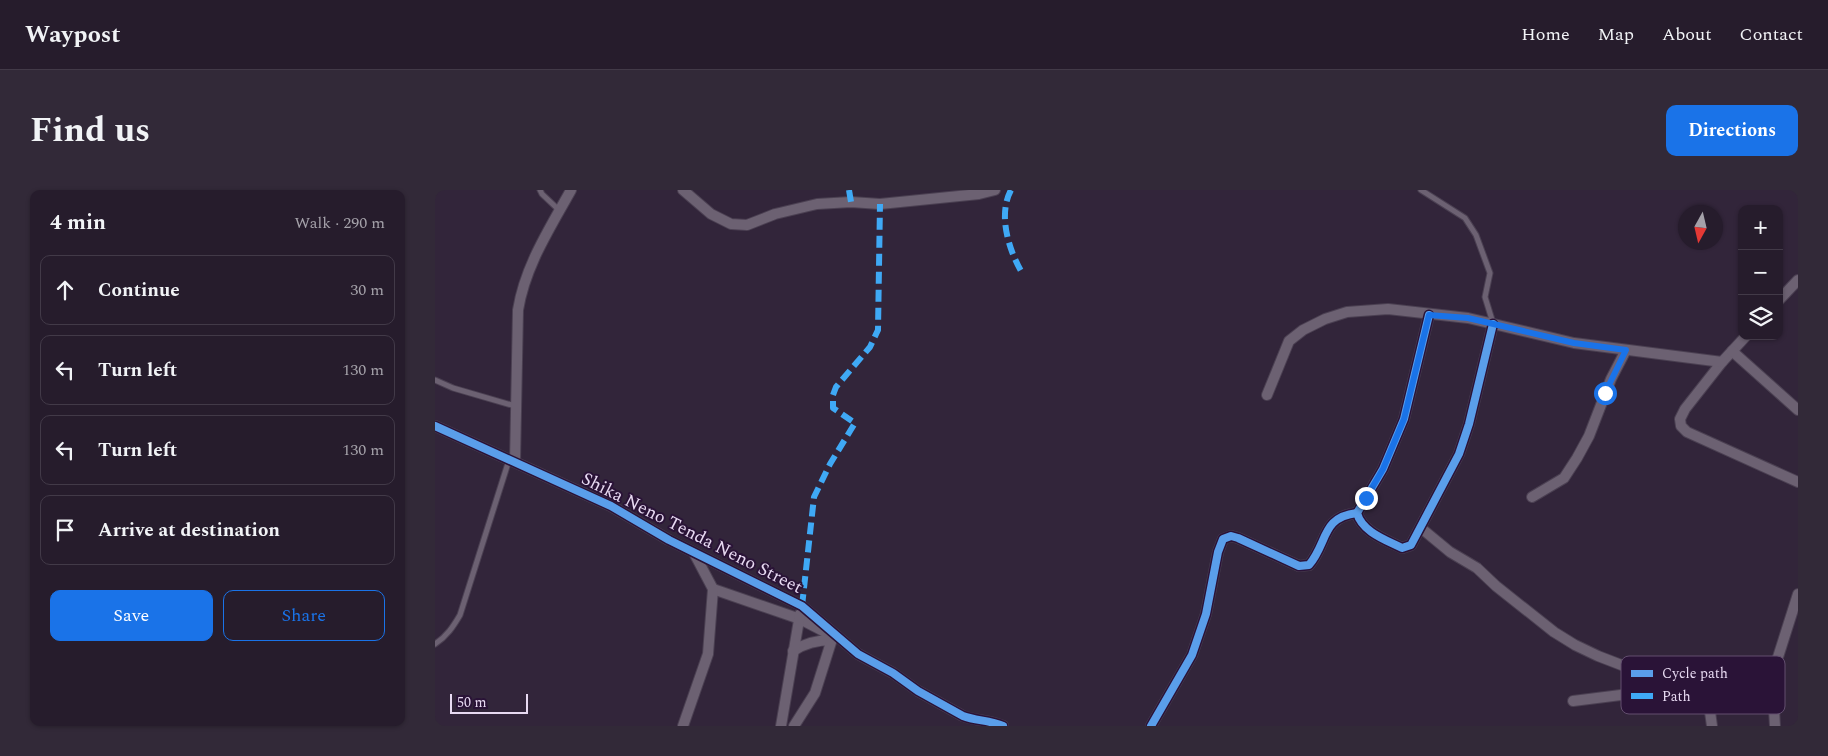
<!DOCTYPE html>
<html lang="en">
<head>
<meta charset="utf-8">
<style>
	:root { --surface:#261c2c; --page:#322938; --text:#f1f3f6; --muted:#a4a1a9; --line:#423a48; --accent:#1a73e8 }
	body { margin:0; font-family:Spectral,serif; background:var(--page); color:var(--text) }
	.controls { position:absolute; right:15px; top:15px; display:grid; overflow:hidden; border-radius:10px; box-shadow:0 1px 4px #0004 }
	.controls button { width:45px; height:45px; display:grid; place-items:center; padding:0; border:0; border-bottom:1px solid var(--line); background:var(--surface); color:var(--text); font:25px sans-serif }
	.compass { position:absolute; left:1243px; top:15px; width:45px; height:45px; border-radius:50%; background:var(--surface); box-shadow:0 1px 4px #0004; rotate:188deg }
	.scale { position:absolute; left:15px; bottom:12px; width:78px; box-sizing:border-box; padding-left:5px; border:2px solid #e8daf2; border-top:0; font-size:14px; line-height:18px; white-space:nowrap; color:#e8daf2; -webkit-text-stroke:4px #2a1337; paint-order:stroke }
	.stop { position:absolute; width:15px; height:15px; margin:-11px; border:4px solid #1a73e8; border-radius:50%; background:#fff }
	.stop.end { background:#1a73e8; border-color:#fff; box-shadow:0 1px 5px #0008 }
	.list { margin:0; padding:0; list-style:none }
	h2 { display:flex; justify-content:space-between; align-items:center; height:65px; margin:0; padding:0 20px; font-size:21px }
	h2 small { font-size:16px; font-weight:400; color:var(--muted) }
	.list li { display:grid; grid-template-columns:32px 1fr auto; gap:15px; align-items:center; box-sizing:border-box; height:70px; margin:0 10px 10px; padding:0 10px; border:1px solid var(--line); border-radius:10px }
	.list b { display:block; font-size:19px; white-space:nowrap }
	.list em { font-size:16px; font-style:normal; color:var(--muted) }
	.actions { display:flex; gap:10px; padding:15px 20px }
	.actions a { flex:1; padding:11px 0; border:1px solid var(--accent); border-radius:10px; text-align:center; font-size:18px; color:var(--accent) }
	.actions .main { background:var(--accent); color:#fff }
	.icon { flex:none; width:28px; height:28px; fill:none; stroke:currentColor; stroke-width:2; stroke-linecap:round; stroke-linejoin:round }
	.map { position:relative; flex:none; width:1363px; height:536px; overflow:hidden; border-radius:10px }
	header { display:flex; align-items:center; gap:30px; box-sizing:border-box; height:70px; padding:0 25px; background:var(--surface); border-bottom:1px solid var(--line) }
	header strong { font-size:24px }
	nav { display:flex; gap:28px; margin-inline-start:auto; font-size:18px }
	.intro { display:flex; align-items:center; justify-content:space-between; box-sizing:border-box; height:120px; padding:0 30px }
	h1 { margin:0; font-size:35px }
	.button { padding:12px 22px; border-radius:10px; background:var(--accent); color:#fff; font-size:18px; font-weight:700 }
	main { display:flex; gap:30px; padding:0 30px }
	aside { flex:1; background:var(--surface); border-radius:10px; box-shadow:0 1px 4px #0004 }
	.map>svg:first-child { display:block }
</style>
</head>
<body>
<header>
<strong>Waypost</strong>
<nav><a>Home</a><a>Map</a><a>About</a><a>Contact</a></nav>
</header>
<div class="intro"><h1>Find us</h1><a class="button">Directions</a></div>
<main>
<aside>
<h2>4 min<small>Walk · 290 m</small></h2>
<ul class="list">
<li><svg class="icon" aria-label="ahead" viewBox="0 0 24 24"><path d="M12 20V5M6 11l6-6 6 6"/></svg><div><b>Continue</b></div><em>30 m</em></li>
<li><svg class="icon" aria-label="left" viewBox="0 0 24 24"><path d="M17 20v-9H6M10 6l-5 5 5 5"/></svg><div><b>Turn left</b></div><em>130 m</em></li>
<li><svg class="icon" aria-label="left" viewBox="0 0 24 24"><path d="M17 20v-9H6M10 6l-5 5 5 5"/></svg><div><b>Turn left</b></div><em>130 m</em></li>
<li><svg class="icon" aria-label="arrive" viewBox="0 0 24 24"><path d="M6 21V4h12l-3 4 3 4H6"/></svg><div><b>Arrive at destination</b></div></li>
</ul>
<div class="actions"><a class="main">Save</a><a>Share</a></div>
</aside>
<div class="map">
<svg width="1363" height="536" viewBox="0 0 1363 536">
	<rect width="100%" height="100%" fill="#32253a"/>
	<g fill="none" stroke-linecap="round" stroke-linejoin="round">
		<defs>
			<g id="lane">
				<path d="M 105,0 L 107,4 L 125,21"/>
				<path d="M 986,0 L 1030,28 L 1041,45 L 1055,83 L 1050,107 L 1058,133"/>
				<path d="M 0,190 L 18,198 L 80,216"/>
				<path d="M 0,454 C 12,446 18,437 25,425 L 74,270"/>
			</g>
			<g id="street">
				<path d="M 248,0 L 276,24 L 296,34 L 312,35 L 340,24 L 382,14 L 416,12 L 445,14 L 544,4 L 560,0"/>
				<path d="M 1344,110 L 1363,90"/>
				<path d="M 994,125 L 969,229 L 948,279 L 922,323 C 927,342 951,350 967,358 L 976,355 L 1024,264 L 1034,234 L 1058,134"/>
				<path d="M 1311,146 L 1287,172 L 1250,219 L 1245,229 L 1246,236 L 1252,242 L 1363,292"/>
				<path d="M 1297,161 L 1363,220"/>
				<path d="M 832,205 L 854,151 L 868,140 L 890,129 L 912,122 L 953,119 L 1033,128 L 1139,153 L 1287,172"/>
				<path d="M 0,236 L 176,316 L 234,350 L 367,416 L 423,464 L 458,483 L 483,501 L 528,526 C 541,531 555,530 568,536"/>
				<path d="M 80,272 L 83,120 C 90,76 115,38 136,0"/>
				<path d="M 1097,307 L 1129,288 L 1142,268 L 1154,246 L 1176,189 L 1191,160"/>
				<path d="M 986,338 L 1015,362 L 1042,378 L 1061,396 L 1119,442 L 1140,455 L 1163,466 L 1215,486 L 1249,496"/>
				<path d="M 278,399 L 365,429 L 394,444"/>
				<path d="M 358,461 C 370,453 383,450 397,450"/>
				<path d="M 1271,493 L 1277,536"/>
				<path d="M 1138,511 L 1337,486"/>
				<path d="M 248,536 L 273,464 L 278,399 L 259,363"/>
				<path d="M 346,536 L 365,424"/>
				<path d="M 359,536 L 380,503 L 398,446"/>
				<path d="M 716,536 L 757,465 L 771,424 L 783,362 L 788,349 L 796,346 L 803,348 L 864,376 L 874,375 C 893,353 886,327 922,323"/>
				<path d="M 1340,536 L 1337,486 L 1363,404"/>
			</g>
		</defs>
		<!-- lane casing -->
		<use href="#lane" stroke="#4b4052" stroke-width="7"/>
		<!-- street casing -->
		<use href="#street" stroke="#4b4052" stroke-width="12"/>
		<!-- lane -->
		<use href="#lane" stroke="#6c6172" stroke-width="5"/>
		<!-- street -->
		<use href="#street" stroke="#6c6172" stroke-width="10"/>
		<!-- quiet -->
		<g stroke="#3fa9f5" stroke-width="6" stroke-dasharray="12 6" stroke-linecap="butt">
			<path d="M 414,0 L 416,12"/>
			<path d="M 576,0 C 563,24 573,58 586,81"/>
			<path d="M 367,416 L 379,307 L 395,274 L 420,233 L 398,218 L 398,205 L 401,197 L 435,157 L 443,140 L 445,14"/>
		</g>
		<defs>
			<g id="cycleway">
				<path d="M 994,125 L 969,229 L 948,279 L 922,323 C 927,342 951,350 967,358 L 976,355 L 1024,264 L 1034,234 L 1058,134"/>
				<path d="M 0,236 L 176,316 L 234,350 L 367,416 L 423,464 L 458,483 L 483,501 L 528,526 C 541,531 555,530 568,536"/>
				<path d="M 716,536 L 757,465 L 771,424 L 783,362 L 788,349 L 796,346 L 803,348 L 864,376 L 874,375 C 893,353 886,327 922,323"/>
			</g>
		</defs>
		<!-- cycleway casing -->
		<use href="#cycleway" stroke="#2a1337" stroke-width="11"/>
		<!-- cycleway -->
		<use href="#cycleway" stroke="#5a9eea" stroke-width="8"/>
	</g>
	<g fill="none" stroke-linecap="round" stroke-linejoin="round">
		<!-- route -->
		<path stroke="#1a73e8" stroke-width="6" d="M 931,308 L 948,279 L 969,229 L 994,125 L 1033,128 L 1139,153 L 1191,160 L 1170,203"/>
	</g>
	<g text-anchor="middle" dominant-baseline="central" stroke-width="4" stroke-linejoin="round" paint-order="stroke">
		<!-- street labels -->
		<g font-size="18" fill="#e8daf2" stroke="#2a1337">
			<text transform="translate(257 343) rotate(27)">Shika Neno Tenda Neno Street</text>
		</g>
	</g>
	<!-- legend -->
	<rect x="1186" y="466" width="164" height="58" rx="8" fill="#2a1337" stroke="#634f6f" stroke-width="1"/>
	<rect x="1196" y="480" width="22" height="7" fill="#5a9eea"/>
	<rect x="1196" y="503" width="22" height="6" fill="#3fa9f5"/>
	<g font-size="14" fill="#e8daf2">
		<text x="1227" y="488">Cycle path</text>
		<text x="1227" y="511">Path</text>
	</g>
</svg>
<div class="controls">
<button>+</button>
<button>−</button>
<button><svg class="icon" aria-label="layers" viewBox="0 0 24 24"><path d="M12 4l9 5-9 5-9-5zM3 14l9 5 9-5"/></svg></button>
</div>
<svg class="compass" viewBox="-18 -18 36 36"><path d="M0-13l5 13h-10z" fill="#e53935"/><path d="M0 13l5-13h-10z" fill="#a4a1a9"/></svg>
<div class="scale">50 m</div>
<div class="stop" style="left:1170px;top:203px"></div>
<div class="stop end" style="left:931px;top:308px"></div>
</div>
</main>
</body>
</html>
